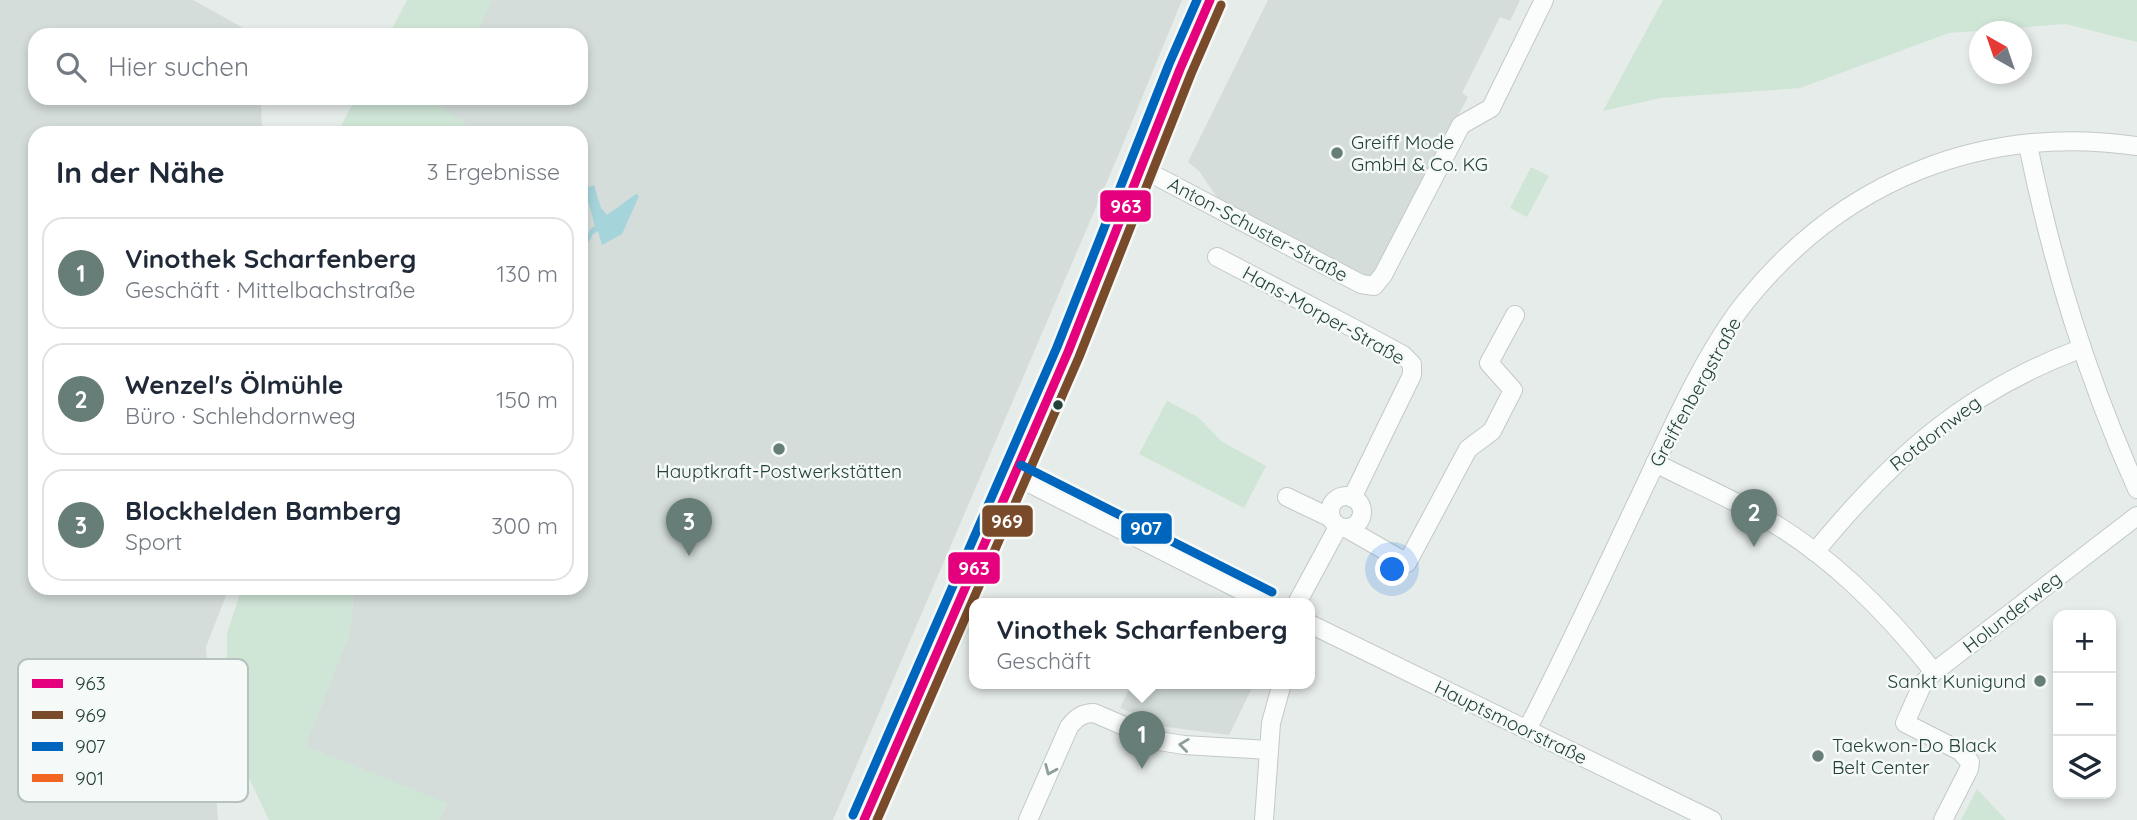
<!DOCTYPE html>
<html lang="de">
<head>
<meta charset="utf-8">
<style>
	:root { --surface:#fff; --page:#f2f2f3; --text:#1f2937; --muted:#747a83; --line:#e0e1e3; --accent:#677d77 }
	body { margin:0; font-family:Quicksand,sans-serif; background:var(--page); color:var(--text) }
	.controls { position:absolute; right:21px; bottom:21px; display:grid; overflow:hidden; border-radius:14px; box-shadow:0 4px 10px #0003 }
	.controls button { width:63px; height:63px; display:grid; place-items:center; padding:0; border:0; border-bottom:2px solid var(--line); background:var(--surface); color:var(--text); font:35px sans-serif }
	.compass { position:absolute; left:1969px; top:21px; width:63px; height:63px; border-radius:50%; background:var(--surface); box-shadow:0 4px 10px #0003; rotate:320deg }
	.you { position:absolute; left:1393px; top:570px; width:24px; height:24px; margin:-18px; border:5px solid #fff; border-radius:50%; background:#1a73e8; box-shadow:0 0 0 10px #1a73e833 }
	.badge { display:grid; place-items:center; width:46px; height:46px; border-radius:50%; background:var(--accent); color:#fff; font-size:23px; font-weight:700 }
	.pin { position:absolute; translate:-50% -58px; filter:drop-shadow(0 2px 4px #0008) }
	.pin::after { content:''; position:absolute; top:37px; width:24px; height:21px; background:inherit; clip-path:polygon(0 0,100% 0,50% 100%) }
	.popup { position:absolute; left:969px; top:598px; width:346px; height:91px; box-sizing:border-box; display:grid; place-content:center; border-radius:14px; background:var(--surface); filter:drop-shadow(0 2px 5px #0005); font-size:23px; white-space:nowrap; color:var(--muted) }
	.popup b { font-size:26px; color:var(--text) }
	.popup::after { content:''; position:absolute; left:50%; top:100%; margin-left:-14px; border:14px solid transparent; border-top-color:var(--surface) }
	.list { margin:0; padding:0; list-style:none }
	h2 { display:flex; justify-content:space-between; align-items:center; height:91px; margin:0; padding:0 28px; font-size:30px }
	h2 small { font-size:23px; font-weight:400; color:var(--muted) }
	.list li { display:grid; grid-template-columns:46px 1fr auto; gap:21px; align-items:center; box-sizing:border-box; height:112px; margin:0 14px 14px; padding:0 14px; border:2px solid var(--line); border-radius:21px }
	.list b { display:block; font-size:26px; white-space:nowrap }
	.list p { margin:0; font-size:23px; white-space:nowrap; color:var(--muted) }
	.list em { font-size:23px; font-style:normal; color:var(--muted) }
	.icon { flex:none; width:38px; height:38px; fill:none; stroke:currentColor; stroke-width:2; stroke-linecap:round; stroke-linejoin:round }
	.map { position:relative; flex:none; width:2137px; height:820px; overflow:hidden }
	.search { position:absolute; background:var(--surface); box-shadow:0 4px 10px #0003; left:28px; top:28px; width:560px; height:77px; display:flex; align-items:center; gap:18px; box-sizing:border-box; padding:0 24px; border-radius:21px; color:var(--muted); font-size:26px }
	.panel { position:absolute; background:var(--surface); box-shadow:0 4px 10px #0003; left:28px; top:126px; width:560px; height:469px; border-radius:21px }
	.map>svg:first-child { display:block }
</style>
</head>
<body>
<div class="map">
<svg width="2137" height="820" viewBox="0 0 2137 820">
	<rect width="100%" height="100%" fill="#e6ece9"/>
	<!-- built -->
	<g fill="#d4ddd9">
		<path d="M 0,0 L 193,0 L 256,35 L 35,35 L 35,98 L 261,98 L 262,133 L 35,133 L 35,588 L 229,588 L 206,647 L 218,820 L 0,820 Z"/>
		<path d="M 492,0 L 1182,0 L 1118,156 L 833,820 L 439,820 L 447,804 L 305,746 L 350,632 L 354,588 L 581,588 L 581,133 L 431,133 L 446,98 L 581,98 L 581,35 L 475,35 Z"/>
		<path d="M 1268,0 L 1520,0 L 1510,21 L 1500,17 L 1462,93 L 1468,97 L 1370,278 L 1217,197 L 1199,171 L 1188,162 Z"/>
		<path d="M 1132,683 L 1247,683 L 1253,686 L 1229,735 L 1167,727 L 1120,708 Z"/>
	</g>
	<!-- green -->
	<g fill="#cfe5d6">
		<path d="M 407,0 L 492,0 L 475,35 L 389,35 Z"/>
		<path d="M 1663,0 L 2137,0 L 2137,42 L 2066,24 L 1949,33 L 1800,88 L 1660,98 L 1603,111 Z"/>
		<path d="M 356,98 L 446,98 L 442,108 L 480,133 L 337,133 Z"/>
		<path d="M 1531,167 L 1549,176 L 1527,217 L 1510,208 Z"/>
		<path d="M 1167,401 L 1198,417 L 1221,441 L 1266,466 L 1244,508 L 1139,454 Z"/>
		<path d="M 242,588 L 354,588 L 350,632 L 305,746 L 447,803 L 439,820 L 269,820 L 227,732 L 227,633 Z"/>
		<path d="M 974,609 L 974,618 L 882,820 L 877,820 Z"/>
		<path d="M 1977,789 L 2006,820 L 1961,820 Z"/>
	</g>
	<!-- water -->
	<path fill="#a6d4db" d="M 594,185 L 601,208 L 607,215 L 636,194 L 639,196 L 622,234 L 602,245 L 598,231 L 592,235 L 589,230 L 595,226 L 589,204 L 581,204 L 581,190 Z"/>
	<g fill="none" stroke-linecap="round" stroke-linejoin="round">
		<!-- stream -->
		<path stroke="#a6d4db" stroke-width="4.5" d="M 584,246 L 591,233"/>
		<defs>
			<g id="minor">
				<path d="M 2028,145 C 2053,267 2086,375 2137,489"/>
				<path d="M 1141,168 L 1361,284 L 1374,286 L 1383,275 L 1461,125 L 1491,108 L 1544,0"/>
				<path d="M 1217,257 L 1355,329 L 1403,355 L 1412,364 L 1412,375 L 1352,498"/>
				<path d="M 1655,463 C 1689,480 1723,495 1756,513 C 1827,552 1884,609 1934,672"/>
				<path d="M 1015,476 L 1266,603"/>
				<circle cx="1346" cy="512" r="16"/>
				<path d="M 1287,497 L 1331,518"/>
				<path d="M 1346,528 L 1407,563 L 1468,449 L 1492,431 L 1513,390 L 1489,363 L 1515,315"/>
				<path d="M 1815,552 C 1892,458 1965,392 2080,349"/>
				<path d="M 1297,603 L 1338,527"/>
				<path d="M 1310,624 L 1712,820"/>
				<path d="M 1527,730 C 1569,648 1607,565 1647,481 C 1674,424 1707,349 1747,300 C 1844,180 1983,124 2137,146"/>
				<path d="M 1028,820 L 1069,727 C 1076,718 1082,713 1094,713 L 1159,741 L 1184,745 L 1269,750"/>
				<path d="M 1264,820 L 1271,723 L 1282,683"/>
				<path d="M 1943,820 L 1969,769 L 1970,762 L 1960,751 L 1905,723 L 1923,683 L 1934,672 L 2137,516"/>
			</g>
			<path id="secondary" d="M 864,820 L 1068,352 L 1180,69 L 1210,0"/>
		</defs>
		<!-- minor casing -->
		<use href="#minor" stroke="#c3c9c6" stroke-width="20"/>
		<!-- secondary casing -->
		<use href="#secondary" stroke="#c2cac7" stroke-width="27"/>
		<!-- minor -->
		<use href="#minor" stroke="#fbfcfc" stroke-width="18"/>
		<!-- secondary -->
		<use href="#secondary" stroke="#fbfcfc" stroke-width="24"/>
		<defs>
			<path id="bus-1" d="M 864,820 L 1068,352 L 1180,69 L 1210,0"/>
			<path id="bus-2" d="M 877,820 L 1079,357 L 1191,74 L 1221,5"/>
			<g id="bus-3">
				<path d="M 1021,465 L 1272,592"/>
				<path d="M 853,815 L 1057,347 L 1169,64 L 1197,0"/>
			</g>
		</defs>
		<!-- bus-1 casing -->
		<use href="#bus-1" stroke="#f5faf8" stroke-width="14"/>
		<!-- bus-2 casing -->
		<use href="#bus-2" stroke="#f5faf8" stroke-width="14"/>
		<!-- bus-3 casing -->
		<use href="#bus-3" stroke="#f5faf8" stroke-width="14"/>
		<!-- bus-1 -->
		<use href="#bus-1" stroke="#e5007d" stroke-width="9"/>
		<!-- bus-2 -->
		<use href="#bus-2" stroke="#7a4b2a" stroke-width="9"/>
		<!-- bus-3 -->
		<use href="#bus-3" stroke="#0065bd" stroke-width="9"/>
	</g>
	<!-- one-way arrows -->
	<defs><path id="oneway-chevron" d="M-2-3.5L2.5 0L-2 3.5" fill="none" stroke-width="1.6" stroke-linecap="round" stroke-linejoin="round" transform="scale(1.75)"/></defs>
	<g stroke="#8f9e9a">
		<use href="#oneway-chevron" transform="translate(1184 745) rotate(-173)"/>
		<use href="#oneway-chevron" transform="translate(1050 770) rotate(113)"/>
	</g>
	<!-- markers -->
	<g fill="#677d77" stroke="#f5faf8" stroke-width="2.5">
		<circle cx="1337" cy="153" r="7"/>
		<circle cx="779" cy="449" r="7"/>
		<circle cx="2040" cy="681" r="7"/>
		<circle cx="1818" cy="756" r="7"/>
	</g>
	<circle fill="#234139" stroke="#f5faf8" stroke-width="2.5" cx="1058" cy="405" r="6"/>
	<g text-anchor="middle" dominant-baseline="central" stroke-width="5" stroke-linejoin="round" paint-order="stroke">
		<!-- poi labels -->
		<g font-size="19" fill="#234139" stroke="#f5faf8" text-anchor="start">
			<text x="1351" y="142">Greiff Mode<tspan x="1351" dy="22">GmbH &amp; Co. KG</tspan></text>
			<text x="779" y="471" text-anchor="middle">Hauptkraft-Postwerkstätten</text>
			<text x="2026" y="681" text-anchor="end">Sankt Kunigund</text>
			<text x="1832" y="745">Taekwon-Do Black<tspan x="1832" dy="22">Belt Center</tspan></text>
		</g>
		<!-- street labels -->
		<g font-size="19" fill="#234139" stroke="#f5faf8">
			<text transform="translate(1258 229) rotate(28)">Anton-Schuster-Straße</text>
			<text transform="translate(1324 315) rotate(29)">Hans-Morper-Straße</text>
			<text transform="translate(1695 392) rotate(-61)">Greiffenbergstraße</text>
			<text transform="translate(1935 433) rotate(-38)">Rotdornweg</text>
			<text transform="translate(2012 612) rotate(-38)">Holunderweg</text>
			<text transform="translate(1511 722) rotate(26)">Hauptsmoorstraße</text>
		</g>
	</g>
	<!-- legend -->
	<rect x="18" y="659" width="230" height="143" rx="10" fill="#f5faf8" stroke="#b6c2bf" stroke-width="2"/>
	<rect x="32" y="679" width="31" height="9" fill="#e5007d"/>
	<rect x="32" y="711" width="31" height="8" fill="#7a4b2a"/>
	<rect x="32" y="742" width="31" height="9" fill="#0065bd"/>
	<rect x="32" y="774" width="31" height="8" fill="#f26522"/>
	<g font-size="19" fill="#234139">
		<text x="75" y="690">963</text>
		<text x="75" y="722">969</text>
		<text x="75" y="753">907</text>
		<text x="75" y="785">901</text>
	</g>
	<g stroke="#f5faf8" stroke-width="2.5">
		<rect x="1099" y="189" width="53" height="34" rx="7" fill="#e5007d"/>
		<rect x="981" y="504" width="53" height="34" rx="7" fill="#7a4b2a"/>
		<rect x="1120" y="512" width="53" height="33" rx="7" fill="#0065bd"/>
		<rect x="947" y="551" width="54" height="34" rx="7" fill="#e5007d"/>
	</g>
	<g font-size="19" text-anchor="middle" font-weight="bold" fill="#fff">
		<text x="1126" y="213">963</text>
		<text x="1007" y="528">969</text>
		<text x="1146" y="535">907</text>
		<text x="974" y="575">963</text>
	</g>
</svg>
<div class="controls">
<button>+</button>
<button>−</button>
<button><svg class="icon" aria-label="layers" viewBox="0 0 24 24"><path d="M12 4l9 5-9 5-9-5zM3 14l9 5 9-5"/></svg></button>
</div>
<svg class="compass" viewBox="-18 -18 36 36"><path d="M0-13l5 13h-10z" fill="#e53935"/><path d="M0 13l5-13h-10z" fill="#747a83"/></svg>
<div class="you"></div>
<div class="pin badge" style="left:1142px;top:769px">1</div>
<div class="popup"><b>Vinothek Scharfenberg</b>Geschäft</div>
<div class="pin badge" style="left:1754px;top:547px">2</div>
<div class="pin badge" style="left:689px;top:556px">3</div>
<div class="search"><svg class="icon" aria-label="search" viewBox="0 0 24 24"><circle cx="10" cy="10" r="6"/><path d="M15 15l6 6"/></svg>Hier suchen</div>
<section class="panel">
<h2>In der Nähe<small>3 Ergebnisse</small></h2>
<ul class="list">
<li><span class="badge">1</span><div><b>Vinothek Scharfenberg</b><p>Geschäft · Mittelbachstraße</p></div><em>130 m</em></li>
<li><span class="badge">2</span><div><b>Wenzel's Ölmühle</b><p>Büro · Schlehdornweg</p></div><em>150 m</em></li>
<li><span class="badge">3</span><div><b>Blockhelden Bamberg</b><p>Sport</p></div><em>300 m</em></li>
</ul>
</section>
</div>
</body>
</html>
